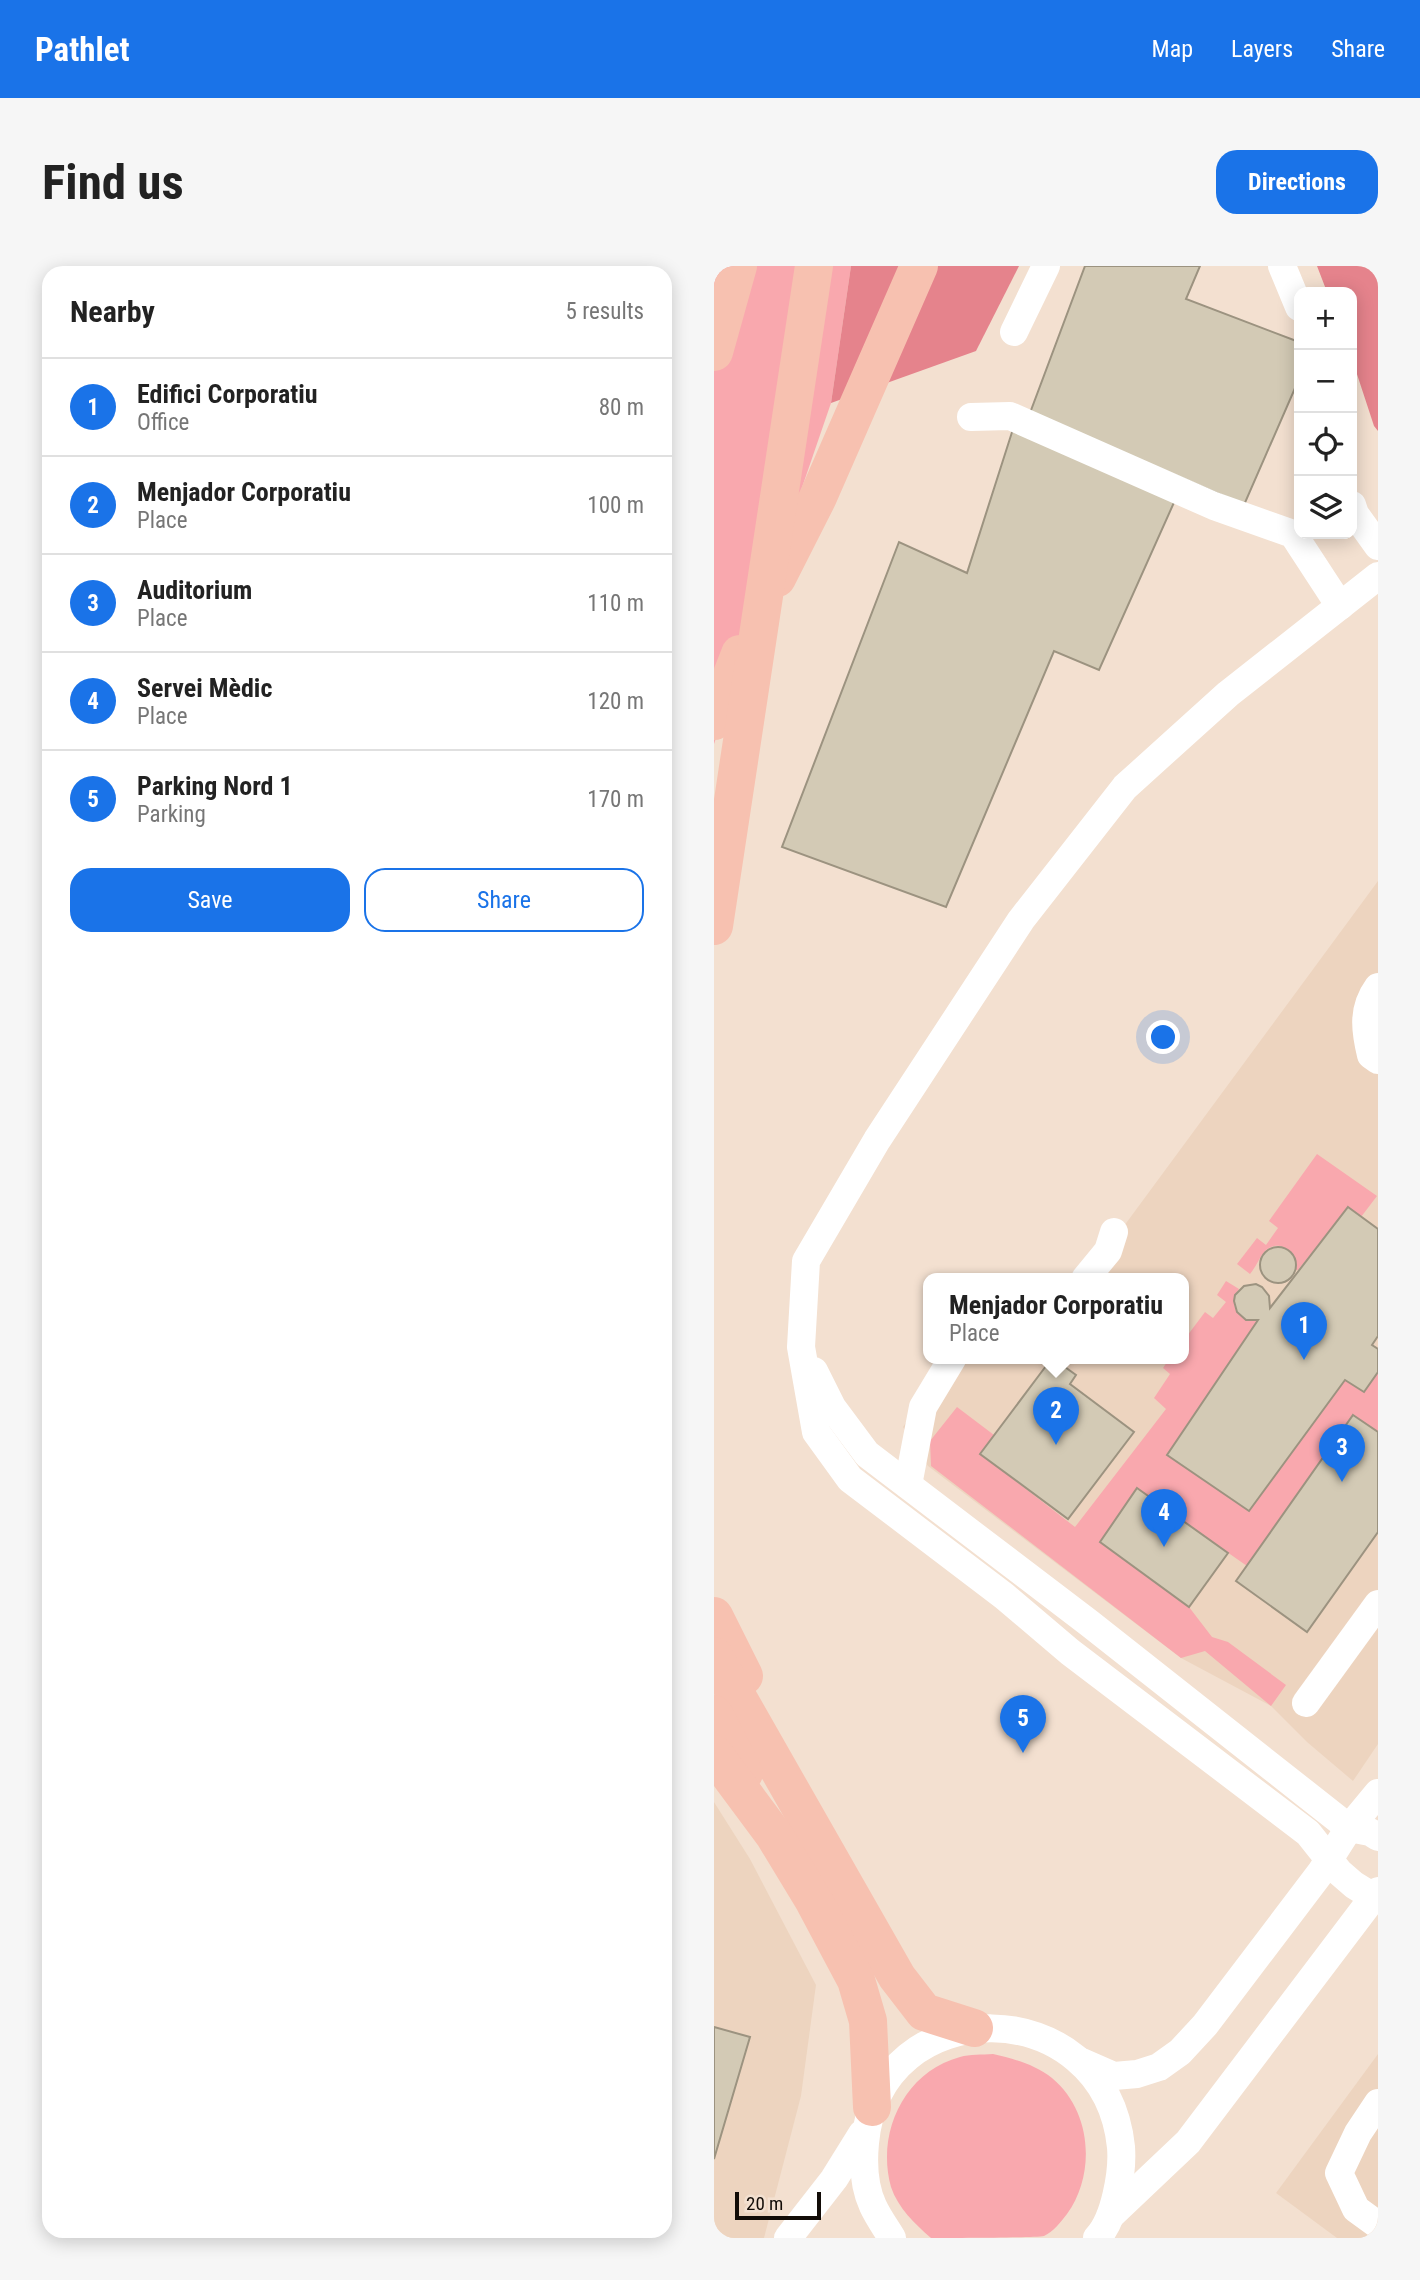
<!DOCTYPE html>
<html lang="en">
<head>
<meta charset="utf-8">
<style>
	:root { --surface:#fff; --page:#f6f6f6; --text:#222; --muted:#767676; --line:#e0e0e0; --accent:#1a73e8 }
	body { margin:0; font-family:"Roboto Condensed",sans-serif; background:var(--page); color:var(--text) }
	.controls { position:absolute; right:21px; top:21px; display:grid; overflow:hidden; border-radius:14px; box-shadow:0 4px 18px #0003 }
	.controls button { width:63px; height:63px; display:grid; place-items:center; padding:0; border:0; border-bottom:2px solid var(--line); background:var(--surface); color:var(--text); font:35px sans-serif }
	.scale { position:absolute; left:21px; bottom:18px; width:86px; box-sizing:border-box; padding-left:7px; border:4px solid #120c07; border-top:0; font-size:19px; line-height:24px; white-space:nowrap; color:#120c07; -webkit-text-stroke:5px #f3e0d0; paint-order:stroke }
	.you { position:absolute; left:450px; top:772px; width:24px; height:24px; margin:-18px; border:5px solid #fff; border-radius:50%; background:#1a73e8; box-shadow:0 0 0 10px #1a73e833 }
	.badge { display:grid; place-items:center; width:46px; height:46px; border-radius:50%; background:var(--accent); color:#fff; font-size:23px; font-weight:700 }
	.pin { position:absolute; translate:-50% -58px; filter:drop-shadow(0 2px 4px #0008) }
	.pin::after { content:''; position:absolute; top:37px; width:24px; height:21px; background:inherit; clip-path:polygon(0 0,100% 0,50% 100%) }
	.popup { position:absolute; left:209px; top:1007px; width:266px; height:91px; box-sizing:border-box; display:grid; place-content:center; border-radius:14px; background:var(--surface); filter:drop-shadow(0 2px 5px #0005); font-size:23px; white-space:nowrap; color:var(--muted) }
	.popup b { font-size:26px; color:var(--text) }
	.popup::after { content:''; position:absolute; left:50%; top:100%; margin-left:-14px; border:14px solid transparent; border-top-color:var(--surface) }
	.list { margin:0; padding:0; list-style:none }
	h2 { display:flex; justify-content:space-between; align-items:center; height:91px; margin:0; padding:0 28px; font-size:30px }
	h2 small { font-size:23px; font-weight:400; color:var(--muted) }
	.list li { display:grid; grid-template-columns:46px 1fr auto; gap:21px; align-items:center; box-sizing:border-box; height:98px; padding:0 28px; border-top:2px solid var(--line) }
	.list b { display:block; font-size:26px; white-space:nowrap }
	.list p { margin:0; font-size:23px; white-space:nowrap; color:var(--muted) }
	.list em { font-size:23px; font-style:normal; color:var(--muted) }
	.actions { display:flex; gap:14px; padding:21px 28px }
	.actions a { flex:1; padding:16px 0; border:2px solid var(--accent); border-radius:21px; text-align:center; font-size:24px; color:var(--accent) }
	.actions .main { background:var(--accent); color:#fff }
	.icon { flex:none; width:38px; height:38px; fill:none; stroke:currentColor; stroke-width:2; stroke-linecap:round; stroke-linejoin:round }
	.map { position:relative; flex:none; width:664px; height:1972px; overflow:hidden; border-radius:21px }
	header { display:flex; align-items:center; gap:42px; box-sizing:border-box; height:98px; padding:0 35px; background:var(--accent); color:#fff }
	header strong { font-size:33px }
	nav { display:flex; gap:38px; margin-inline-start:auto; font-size:24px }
	.intro { display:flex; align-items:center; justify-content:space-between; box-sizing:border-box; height:168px; padding:0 42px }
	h1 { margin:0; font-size:49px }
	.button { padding:18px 32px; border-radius:21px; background:var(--accent); color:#fff; font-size:24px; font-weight:700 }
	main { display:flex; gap:42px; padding:0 42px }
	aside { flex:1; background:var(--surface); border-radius:21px; box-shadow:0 4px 18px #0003 }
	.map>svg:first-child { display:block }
</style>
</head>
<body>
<header>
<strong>Pathlet</strong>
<nav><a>Map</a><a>Layers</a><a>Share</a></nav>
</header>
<div class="intro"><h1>Find us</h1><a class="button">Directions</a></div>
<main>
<aside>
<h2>Nearby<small>5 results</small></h2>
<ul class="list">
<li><span class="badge">1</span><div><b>Edifici Corporatiu</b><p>Office</p></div><em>80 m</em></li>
<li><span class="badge">2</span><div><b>Menjador Corporatiu</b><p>Place</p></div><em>100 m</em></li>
<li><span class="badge">3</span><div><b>Auditorium</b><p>Place</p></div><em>110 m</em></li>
<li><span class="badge">4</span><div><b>Servei Mèdic</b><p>Place</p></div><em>120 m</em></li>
<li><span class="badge">5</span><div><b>Parking Nord 1</b><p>Parking</p></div><em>170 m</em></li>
</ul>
<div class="actions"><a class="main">Save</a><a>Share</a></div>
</aside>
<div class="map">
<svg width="664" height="1972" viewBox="0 0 664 1972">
	<rect width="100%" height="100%" fill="#f3e0d0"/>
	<!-- built -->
	<g fill="#edd4bf">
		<path d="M 664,615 L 664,1478 L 639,1515 L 593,1476 L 557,1440 L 467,1392 L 214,1200 L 189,1161 L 234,1093 L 470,1093 L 470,1013 L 371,1013 Z"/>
		<path d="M 0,1536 L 36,1593 L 102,1719 L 87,1830 L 50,1972 L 0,1972 Z"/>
		<path d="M 664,1788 L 664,1972 L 623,1972 L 562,1927 Z"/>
	</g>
	<!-- green -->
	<g fill="#f9a8ae">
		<path d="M 0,0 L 137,0 L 117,137 L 0,478 Z"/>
		<path d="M 603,888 L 663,930 L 647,951 L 634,941 L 584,1004 L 581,1004 C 584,988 567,972 552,984 C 546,990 542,1001 536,1008 L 523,998 L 543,972 L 552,979 L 564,962 L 555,955 Z"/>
		<path d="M 512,1015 L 525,1023 C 516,1035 520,1046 532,1054 L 544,1054 L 454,1189 L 535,1245 L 631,1114 L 664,1106 L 664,1166 L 639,1149 L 533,1300 L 423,1223 L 387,1276 L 475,1341 L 498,1371 L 514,1376 L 572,1419 L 557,1440 L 491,1385 L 467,1392 L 217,1200 L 216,1175 L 243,1141 L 280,1169 L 267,1188 L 361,1261 L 452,1143 L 440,1132 L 456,1108 L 449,1102 L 455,1093 L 470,1093 L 470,1074 L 491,1046 L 499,1052 L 512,1036 L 503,1029 Z"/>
		<path d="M 279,1788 C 300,1793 320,1798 338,1812 C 378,1845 382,1908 353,1948 C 346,1957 340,1965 330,1970 C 319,1972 235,1972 217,1972 C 201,1958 184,1942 177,1921 C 162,1867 190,1806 246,1791 C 256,1788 268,1789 279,1788 Z"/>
	</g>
	<!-- forest -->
	<g fill="#e5838c">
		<path d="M 137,0 L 305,0 L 262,85 L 117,137 Z"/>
		<path d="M 603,0 L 664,0 L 664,165 L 660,160 L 638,93 L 638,26 L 613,26 Z"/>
	</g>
	<!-- building -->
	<g fill="#d3cab5" stroke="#9c9380" stroke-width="2">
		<path d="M 371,0 L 486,0 L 472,33 L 585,76 L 585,113 L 530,239 L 316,147 Z"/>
		<path d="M 299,163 L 462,232 L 385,404 L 340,385 L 232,641 L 68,581 L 185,276 L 253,307 Z"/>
		<path d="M 634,941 L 664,963 L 664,1070 L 658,1079 L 664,1083 L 664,1106 L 650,1126 L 631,1114 L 535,1245 L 453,1189 L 544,1054 L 532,1054 L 523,1046 L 520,1035 L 521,1029 L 530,1020 L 542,1018 L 548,1021 L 555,1030 L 556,1042 Z"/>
		<circle cx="564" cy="999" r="18"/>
		<path d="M 344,1096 L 362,1109 L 356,1118 L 420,1166 L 354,1253 L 266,1188 L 332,1100 L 338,1104 Z"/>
		<path d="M 639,1149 L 664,1166 L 664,1266 L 593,1366 L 522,1315 Z"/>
		<path d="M 423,1222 L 514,1287 L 475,1341 L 386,1276 Z"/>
		<path d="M 0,1761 L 36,1771 L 0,1893 Z"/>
	</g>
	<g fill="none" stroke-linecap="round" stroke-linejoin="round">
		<!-- minor -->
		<g stroke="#fff" stroke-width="28">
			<path d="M 568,0 L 585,41"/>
			<path d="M 300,66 L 332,0"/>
			<path d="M 257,151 L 296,150 L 500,240 L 579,268 L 626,340"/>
			<path d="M 638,239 L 641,248 L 664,280"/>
			<path d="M 664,721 C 648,743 651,764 657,789 L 664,794"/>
			<path d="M 371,1013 L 394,985 L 400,966"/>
			<path d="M 100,1105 L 118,1141 L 153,1188 L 375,1357 L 635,1562 L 656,1566 L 664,1571"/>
			<path d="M 194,1219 L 209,1141 L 238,1093"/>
			<path d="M 592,1437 L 664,1338"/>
			<path d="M 661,1628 L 653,1627 L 640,1619 L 625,1606 L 594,1567 L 356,1386 L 290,1330 L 136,1213 L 102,1166 L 87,1081 L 92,995 L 163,874 L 307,654 L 411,521 L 514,428 L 664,310"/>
			<path d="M 368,1796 L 400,1810 L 423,1808 L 445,1801 L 466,1786 L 491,1759 L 607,1606 L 635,1562 L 664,1527"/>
			<path d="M 664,1837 L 644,1867 L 625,1907 L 642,1943 L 664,1959"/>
			<path d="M 397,1949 L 474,1876 L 664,1625"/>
			<path d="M 74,1972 L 120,1913 L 148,1868"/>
			<path d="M 178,1972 C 172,1962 164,1951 159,1940 C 150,1921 149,1898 151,1877 C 164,1723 391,1724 407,1881 C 409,1906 401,1953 383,1972"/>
		</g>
		<!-- highway -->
		<g stroke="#f7c1b0" stroke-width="38">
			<path d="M 0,86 L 24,0"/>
			<path d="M 63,312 L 104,231 L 205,0"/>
			<path d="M 0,455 L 26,388"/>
			<path d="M 0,660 L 100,0"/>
			<path d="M 0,1350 L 30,1410"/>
			<path d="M 0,1390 L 183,1711 L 210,1746 L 260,1762"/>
			<path d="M 0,1448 L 30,1507"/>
			<path d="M 0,1488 L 60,1569 L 100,1635 L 142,1714 L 154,1755 L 158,1841"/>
		</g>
	</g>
</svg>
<div class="controls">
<button>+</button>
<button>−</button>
<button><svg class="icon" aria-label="locate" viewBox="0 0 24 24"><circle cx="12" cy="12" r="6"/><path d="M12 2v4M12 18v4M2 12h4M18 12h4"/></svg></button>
<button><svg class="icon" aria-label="layers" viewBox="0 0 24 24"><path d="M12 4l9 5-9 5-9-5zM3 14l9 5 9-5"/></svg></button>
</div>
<div class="scale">20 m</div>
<div class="you"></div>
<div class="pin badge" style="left:590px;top:1094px">1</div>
<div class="pin badge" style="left:342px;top:1179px">2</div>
<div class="popup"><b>Menjador Corporatiu</b>Place</div>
<div class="pin badge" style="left:628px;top:1216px">3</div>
<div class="pin badge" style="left:450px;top:1281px">4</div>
<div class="pin badge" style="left:309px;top:1487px">5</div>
</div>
</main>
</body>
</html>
